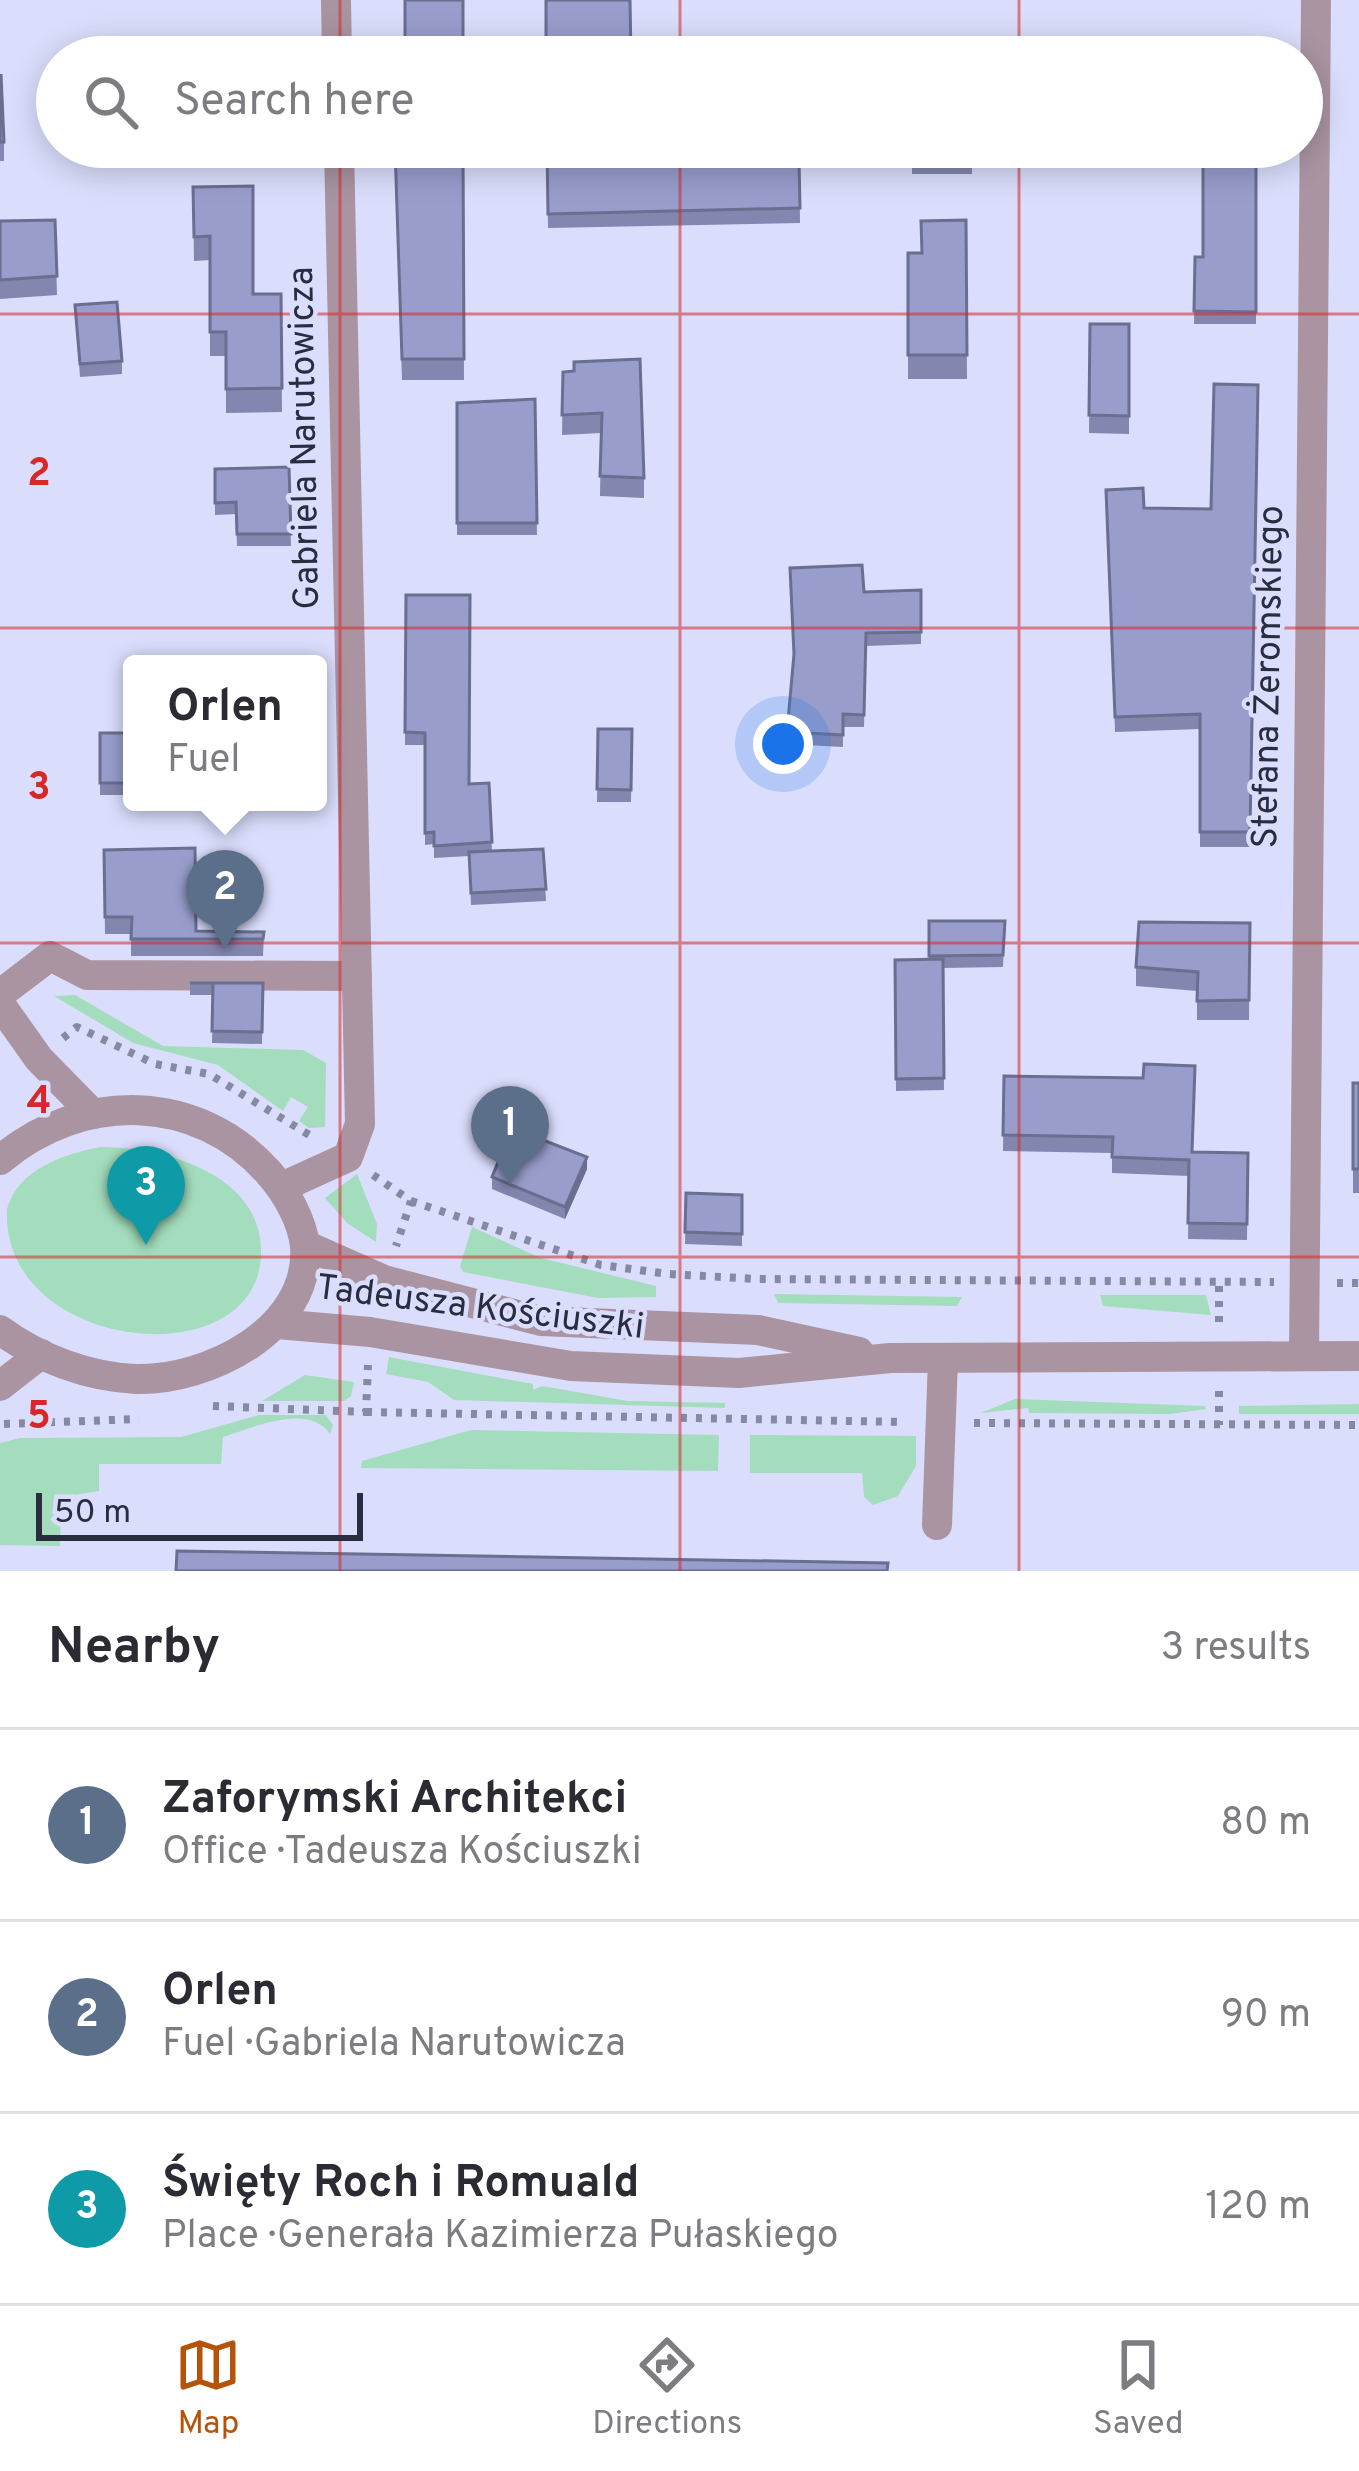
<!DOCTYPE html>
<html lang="en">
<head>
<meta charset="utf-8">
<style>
	:root { --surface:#fff; --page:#f7f7f7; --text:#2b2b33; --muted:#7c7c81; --line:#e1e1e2; --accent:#b45309 }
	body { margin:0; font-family:Overpass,sans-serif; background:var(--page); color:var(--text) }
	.scale { position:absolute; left:36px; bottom:30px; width:327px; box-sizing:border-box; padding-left:12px; border:6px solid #2a2c3f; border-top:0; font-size:33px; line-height:42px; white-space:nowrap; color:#2a2c3f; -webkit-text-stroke:9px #dadefc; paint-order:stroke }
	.you { position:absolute; left:783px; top:744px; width:42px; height:42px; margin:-30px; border:9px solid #fff; border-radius:50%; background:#1a73e8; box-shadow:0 0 0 18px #1a73e833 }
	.badge { display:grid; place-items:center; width:78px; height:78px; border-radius:50%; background:var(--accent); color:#fff; font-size:39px; font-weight:700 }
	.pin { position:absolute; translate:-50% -99px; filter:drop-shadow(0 3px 6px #0008) }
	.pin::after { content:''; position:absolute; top:63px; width:42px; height:36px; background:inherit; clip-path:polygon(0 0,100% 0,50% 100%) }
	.popup { position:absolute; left:123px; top:655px; width:204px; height:156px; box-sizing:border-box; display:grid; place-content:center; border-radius:12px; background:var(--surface); filter:drop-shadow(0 3px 9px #0005); font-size:39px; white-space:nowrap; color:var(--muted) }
	.popup b { font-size:45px; color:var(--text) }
	.popup::after { content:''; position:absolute; left:50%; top:100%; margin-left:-24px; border:24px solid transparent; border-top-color:var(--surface) }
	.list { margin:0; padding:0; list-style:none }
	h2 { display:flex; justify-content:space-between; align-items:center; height:156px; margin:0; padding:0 48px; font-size:51px }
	h2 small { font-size:39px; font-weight:400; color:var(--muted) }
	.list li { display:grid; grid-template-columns:78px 1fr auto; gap:36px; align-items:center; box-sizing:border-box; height:192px; padding:0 48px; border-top:3px solid var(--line) }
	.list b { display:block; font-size:45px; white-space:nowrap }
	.list p { margin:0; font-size:39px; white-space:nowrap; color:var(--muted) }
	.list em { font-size:39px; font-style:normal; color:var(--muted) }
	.icon { flex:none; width:66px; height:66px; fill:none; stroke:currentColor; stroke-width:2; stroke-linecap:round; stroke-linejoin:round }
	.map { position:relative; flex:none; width:1359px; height:1571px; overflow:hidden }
	.search { position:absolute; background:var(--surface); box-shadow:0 6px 30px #0003; left:36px; right:36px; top:36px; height:132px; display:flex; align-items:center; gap:30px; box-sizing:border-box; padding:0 42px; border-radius:66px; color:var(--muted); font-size:45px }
	.sheet { height:732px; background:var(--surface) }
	nav { display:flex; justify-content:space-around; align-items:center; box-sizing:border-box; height:168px; border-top:3px solid var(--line); background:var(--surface); font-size:33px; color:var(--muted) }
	nav a { display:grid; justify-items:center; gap:6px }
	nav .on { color:var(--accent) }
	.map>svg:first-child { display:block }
</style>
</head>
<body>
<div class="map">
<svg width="1359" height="1571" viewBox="0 0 1359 1571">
	<rect width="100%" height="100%" fill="#dadefc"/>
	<!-- green -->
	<g fill="#a3ddbd">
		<path d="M 75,995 L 163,1046 L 303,1050 L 326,1063 L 325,1127 L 309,1128 L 299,1121 L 308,1107 L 291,1097 L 283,1111 L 218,1065 L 133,1043 L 54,996 Z"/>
		<path d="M 100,1147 C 161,1147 258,1172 261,1248 C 266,1380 0,1355 7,1209 C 18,1169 64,1154 100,1147 Z"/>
		<path d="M 357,1174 L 377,1224 L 376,1242 L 347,1223 L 325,1198 Z"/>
		<path d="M 472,1227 L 541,1258 L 656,1286 L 656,1297 L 598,1298 L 463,1272 L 460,1266 Z"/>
		<path d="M 774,1294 L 962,1297 L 957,1306 L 778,1303 Z"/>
		<path d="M 1100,1295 L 1206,1295 L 1211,1315 L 1103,1306 Z"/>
		<path d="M 389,1357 L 533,1384 L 533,1390 L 542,1386 L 628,1401 L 725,1403 L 725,1408 L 454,1400 L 428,1382 L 386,1374 Z"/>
		<path d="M 305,1375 L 354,1382 L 351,1396 L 344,1401 L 262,1401 Z"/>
		<path d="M 1015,1399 L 1205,1406 L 1206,1409 L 1171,1414 L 1029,1413 L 1028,1408 L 981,1413 Z"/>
		<path d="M 1359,1404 L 1359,1414 L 1239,1414 L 1239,1406 Z"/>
		<path d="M 259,1415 L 326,1415 L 333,1425 L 330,1434 C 308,1402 252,1428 223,1437 L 221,1464 L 99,1464 L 99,1491 L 61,1497 L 60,1546 L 0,1545 L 0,1443 L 20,1438 L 181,1437 Z"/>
		<path d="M 471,1430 L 719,1435 L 718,1471 L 361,1468 L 362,1461 Z"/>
		<path d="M 750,1435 L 916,1436 L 916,1466 L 898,1496 L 873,1505 L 864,1497 L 862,1473 L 750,1473 Z"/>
	</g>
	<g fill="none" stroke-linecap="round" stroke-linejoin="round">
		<!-- path -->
		<g stroke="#8689a2" stroke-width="8" stroke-dasharray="6 9" stroke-linecap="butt">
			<path d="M 63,1038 L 77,1027 L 155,1064 L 209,1074 L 311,1136"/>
			<path d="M 373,1175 L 411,1201 L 396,1246"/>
			<path d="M 411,1201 L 601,1265 L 668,1274 L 757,1279 L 1274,1282"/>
			<path d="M 1337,1283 L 1359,1283"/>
			<path d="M 1219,1322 L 1219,1282"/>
			<path d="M 1219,1391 L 1219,1425"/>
			<path d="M 213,1406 L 366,1412 L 368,1365"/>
			<path d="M 366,1412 L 905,1422"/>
			<path d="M 974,1423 L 1359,1425"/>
			<path d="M 4,1424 L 139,1419"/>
		</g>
		<!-- minor -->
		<g stroke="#aa94a2" stroke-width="30">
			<path d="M 336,0 L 337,57"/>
			<path d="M 0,994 L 50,956 L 87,975 L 357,976"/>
			<path d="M 0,1004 L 39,1059 L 93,1114"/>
			<path d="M 0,1160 C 81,1091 198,1092 269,1173 C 286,1192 302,1220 305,1246 C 311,1330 207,1381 136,1379 C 88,1377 38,1358 0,1330"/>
			<path d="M 282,1187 L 348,1157 L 360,1124 L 339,147"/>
			<path d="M 305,1245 L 384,1280 L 541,1321 L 758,1330 L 859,1352"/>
			<path d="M 277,1324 L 370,1332 L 571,1366 L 739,1373 L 890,1358 L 1359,1356"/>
			<path d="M 1304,1356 L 1316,0"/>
			<path d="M 0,1386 L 41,1354"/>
			<path d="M 937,1525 L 943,1359"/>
		</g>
	</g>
	<!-- wall -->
	<g fill="#8387af">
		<path d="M 0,74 L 4,142 L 4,161 L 0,161 Z"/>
		<path d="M 394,147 L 463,147 L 464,380 L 402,380 Z"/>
		<path d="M 547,147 L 632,156 L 768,162 L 799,160 L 800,223 L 548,228 Z"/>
		<rect x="912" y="147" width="60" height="27"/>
		<path d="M 1256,147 L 1256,324 L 1194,324 L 1195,257 L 1203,257 Z"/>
		<path d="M 193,187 L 253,294 L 281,294 L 282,412 L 226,413 L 226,356 L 210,356 L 210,260 L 194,261 Z"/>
		<path d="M 55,220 L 57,295 L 0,299 L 0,221 Z"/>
		<path d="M 966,220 L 967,379 L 908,379 L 908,253 L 921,253 Z"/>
		<path d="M 75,305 L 122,361 L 122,374 L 80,377 Z"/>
		<path d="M 1090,324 L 1129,324 L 1129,434 L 1089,433 Z"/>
		<path d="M 574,371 L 644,478 L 644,498 L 600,496 L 601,433 L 562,435 L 563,372 Z"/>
		<path d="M 1258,385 L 1250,847 L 1200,847 L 1200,729 L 1115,732 L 1106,490 L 1144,508 L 1211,509 Z"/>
		<path d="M 535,399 L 537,535 L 457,535 L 457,403 Z"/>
		<path d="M 289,467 L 291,546 L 237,546 L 236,514 L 215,515 L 215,469 Z"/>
		<path d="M 921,590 L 921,644 L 866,646 L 864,727 L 843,727 L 843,747 L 787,744 L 787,732 L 864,592 Z"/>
		<path d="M 406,595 L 469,784 L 489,783 L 492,851 L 543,849 L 546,901 L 471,905 L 469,856 L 434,858 L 434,844 L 425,845 L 425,745 L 405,745 Z"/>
		<path d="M 598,729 L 632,729 L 631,802 L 597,802 Z"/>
		<rect x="100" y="733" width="32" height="62"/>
		<path d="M 104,850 L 196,931 L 264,932 L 263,956 L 131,956 L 131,934 L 105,934 Z"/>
		<path d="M 929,921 L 1005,921 L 1003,967 L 943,968 L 944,1090 L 896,1091 L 895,960 L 929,959 Z"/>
		<path d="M 1250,923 L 1249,1020 L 1197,1020 L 1197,991 L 1136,986 L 1136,967 Z"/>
		<path d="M 190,983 L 263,983 L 262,1044 L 212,1043 L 213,995 L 190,995 Z"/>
		<path d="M 1004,1076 L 1143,1078 L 1192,1152 L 1248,1153 L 1247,1240 L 1188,1239 L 1189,1176 L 1112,1173 L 1112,1153 L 1003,1151 Z"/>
		<rect x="1353" y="1083" width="6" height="110"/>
		<path d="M 587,1169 L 565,1219 L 492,1189 L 492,1177 Z"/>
		<path d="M 686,1193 L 742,1195 L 742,1246 L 685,1244 Z"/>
	</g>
	<!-- shaded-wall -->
	<path fill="#6a6e8f" d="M 587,1157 L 587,1169 L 565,1219 L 565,1207 Z"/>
	<!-- building -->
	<g fill="#989dcc" stroke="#6a6e8f" stroke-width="3">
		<path d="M 405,0 L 463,0 L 463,57 L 392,57 L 392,53 L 405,53 Z"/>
		<path d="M 546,0 L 630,0 L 631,57 L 546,57 Z"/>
		<path d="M 1,74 L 4,142 L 0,142 Z"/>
		<path d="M 395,147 L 463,147 L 464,359 L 402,359 Z"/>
		<path d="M 547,147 L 632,147 L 632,156 L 768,153 L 768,162 L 799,160 L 800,208 L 548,214 Z"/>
		<rect x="912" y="147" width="60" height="3"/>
		<path d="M 1203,147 L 1256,147 L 1256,312 L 1194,311 L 1195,257 L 1203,257 Z"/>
		<path d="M 253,186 L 253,294 L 281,294 L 282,388 L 226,389 L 226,332 L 210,332 L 210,236 L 194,237 L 193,187 Z"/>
		<path d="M 55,220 L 57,276 L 0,280 L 0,221 Z"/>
		<path d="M 966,220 L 967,355 L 908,355 L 908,253 L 922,253 L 921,221 Z"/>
		<path d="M 117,302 L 122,361 L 80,364 L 75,305 Z"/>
		<path d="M 1090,324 L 1129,324 L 1129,416 L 1089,415 Z"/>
		<path d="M 640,359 L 644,478 L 600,476 L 602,413 L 562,415 L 563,372 L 574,371 L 574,362 Z"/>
		<path d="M 1214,384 L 1258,385 L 1250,832 L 1200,832 L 1200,714 L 1115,717 L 1106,490 L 1143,488 L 1144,508 L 1211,509 Z"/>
		<path d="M 535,399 L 537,523 L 457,523 L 457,403 Z"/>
		<path d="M 289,467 L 291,534 L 237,534 L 236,502 L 215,503 L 215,469 Z"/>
		<path d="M 862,565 L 864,592 L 921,590 L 921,632 L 866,633 L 864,715 L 843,714 L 843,735 L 787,732 L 794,654 L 790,568 Z"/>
		<path d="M 406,595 L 470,595 L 469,784 L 489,783 L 492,842 L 434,846 L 434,832 L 425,833 L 425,733 L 405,732 Z"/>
		<path d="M 598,729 L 632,729 L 631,790 L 597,789 Z"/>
		<rect x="100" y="733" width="32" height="50"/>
		<path d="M 195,848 L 196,931 L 264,932 L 263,939 L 131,939 L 132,917 L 105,917 L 104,850 Z"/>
		<path d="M 543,849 L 546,889 L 471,893 L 469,852 Z"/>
		<path d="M 929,921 L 1005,921 L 1003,955 L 929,956 Z"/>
		<path d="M 1139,922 L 1250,923 L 1249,1000 L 1197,1001 L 1198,972 L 1136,967 Z"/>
		<path d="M 943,959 L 944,1078 L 896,1079 L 895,960 Z"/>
		<path d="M 190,983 L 263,983 L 262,1032 L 212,1031 L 213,983 Z"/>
		<path d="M 1144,1064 L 1195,1066 L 1192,1152 L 1248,1153 L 1247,1224 L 1188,1223 L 1189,1160 L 1112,1157 L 1113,1137 L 1003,1135 L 1004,1076 L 1143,1078 Z"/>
		<rect x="1353" y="1083" width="6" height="86"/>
		<path d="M 512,1128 L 587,1157 L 565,1207 L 492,1177 Z"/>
		<path d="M 686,1193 L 742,1195 L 742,1234 L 685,1232 Z"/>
		<path d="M 177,1551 L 888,1563 L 887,1571 L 176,1571 Z"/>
	</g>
	<!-- grid -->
	<path fill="none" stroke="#d62828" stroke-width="3" stroke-opacity="0.55" d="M 340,0 L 340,57M 680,0 L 680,57M 1019,0 L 1019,57M 340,147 L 340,1571M 680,147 L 680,1571M 1019,147 L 1019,1571M 0,314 L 1359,314M 0,628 L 1359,628M 0,943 L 1359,943M 0,1257 L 1359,1257"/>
	<g text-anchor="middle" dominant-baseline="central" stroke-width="9" stroke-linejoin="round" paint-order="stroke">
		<!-- street labels -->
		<g font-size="36" fill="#2a2c3f" stroke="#dadefc">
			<text transform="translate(306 438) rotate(-91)">Gabriela Narutowicza</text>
			<text transform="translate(1270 677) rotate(-89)">Stefana Żeromskiego</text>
			<text transform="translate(480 1309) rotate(7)">Tadeusza Kościuszki</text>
		</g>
	</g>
	<g font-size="39" text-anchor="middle" font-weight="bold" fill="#d62828" stroke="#dadefc" stroke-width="9" stroke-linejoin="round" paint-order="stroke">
		<text x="39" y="485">2</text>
		<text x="39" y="799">3</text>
		<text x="39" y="1113">4</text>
		<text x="39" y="1428">5</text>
	</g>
</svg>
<div class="scale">50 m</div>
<div class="you"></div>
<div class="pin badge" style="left:510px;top:1185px;background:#5c6f8a">1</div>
<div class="pin badge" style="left:225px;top:949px;background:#5c6f8a">2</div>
<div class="popup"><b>Orlen</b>Fuel</div>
<div class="pin badge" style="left:146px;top:1245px;background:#0f9aa8">3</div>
<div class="search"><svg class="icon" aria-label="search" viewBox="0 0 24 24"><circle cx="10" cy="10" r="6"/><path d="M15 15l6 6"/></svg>Search here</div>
</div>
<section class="sheet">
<h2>Nearby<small>3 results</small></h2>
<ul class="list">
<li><span class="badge" style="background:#5c6f8a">1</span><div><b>Zaforymski Architekci</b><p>Office · Tadeusza Kościuszki</p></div><em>80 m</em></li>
<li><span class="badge" style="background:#5c6f8a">2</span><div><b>Orlen</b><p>Fuel · Gabriela Narutowicza</p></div><em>90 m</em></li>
<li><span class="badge" style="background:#0f9aa8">3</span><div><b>Święty Roch i Romuald</b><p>Place · Generała Kazimierza Pułaskiego</p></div><em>120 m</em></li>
</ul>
</section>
<nav>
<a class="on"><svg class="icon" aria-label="map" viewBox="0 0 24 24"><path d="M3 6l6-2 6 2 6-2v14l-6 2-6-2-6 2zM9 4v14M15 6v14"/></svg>Map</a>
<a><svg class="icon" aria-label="directions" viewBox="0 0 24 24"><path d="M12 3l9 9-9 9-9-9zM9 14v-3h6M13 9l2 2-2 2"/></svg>Directions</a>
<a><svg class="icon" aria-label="saved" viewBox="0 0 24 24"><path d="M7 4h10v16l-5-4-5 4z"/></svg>Saved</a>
</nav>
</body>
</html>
